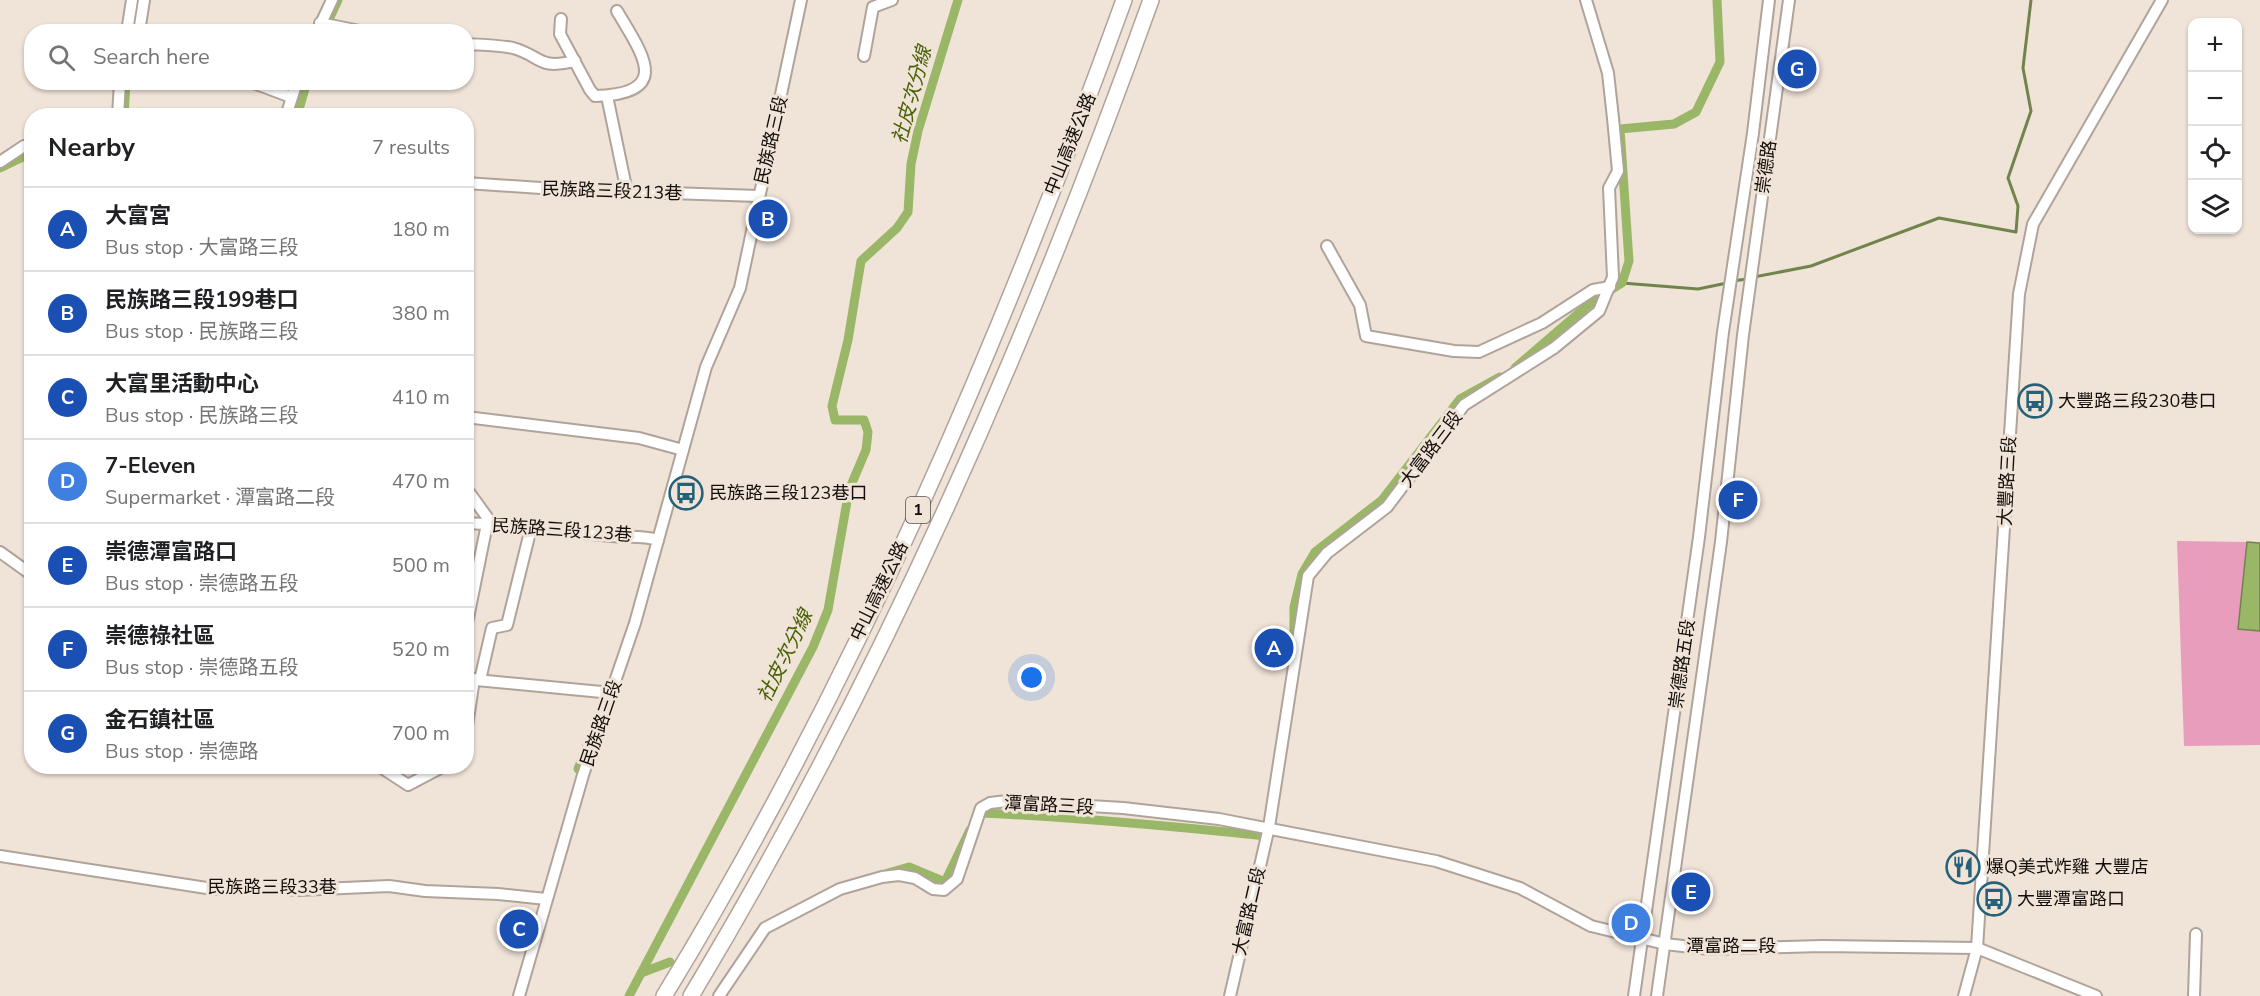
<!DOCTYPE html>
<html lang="en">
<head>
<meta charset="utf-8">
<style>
	:root { --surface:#fff; --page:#f6f6f6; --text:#202124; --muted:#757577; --line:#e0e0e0; --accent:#256279 }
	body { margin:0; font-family:"Nunito Sans","Noto Sans TC",sans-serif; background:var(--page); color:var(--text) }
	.controls { position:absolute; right:18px; top:18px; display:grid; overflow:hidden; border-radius:12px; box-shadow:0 2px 4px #0004 }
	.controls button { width:54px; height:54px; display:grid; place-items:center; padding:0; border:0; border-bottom:2px solid var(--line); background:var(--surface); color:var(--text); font:30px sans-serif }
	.you { position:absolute; left:1032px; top:678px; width:21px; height:21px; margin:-15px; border:4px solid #fff; border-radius:50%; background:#1a73e8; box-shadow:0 0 0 9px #1a73e833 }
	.badge { display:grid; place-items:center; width:39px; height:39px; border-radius:50%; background:var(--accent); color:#fff; font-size:20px; font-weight:700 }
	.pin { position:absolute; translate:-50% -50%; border:3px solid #fff; box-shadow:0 2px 6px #0006 }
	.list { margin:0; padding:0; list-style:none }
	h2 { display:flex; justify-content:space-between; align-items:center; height:78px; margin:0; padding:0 24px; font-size:26px }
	h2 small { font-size:20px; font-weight:400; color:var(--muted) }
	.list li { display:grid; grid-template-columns:39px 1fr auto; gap:18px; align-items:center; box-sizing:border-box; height:84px; padding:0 24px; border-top:2px solid var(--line) }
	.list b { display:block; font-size:22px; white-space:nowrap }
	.list p { margin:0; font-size:20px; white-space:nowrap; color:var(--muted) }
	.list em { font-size:20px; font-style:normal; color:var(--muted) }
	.icon { flex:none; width:33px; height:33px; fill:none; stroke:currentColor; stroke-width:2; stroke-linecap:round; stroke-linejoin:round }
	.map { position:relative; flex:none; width:2260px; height:996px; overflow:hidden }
	.search { position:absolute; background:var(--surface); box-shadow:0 2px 4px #0004; left:24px; top:24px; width:450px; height:66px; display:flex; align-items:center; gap:15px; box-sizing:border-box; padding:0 21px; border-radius:24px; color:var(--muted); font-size:22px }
	.panel { position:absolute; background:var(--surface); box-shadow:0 2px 4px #0004; left:24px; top:108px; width:450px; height:666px; border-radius:24px }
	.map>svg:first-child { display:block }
</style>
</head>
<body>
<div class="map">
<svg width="2260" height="996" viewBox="0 0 2260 996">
	<rect width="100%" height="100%" fill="#f0e3d8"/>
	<!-- green -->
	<path fill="#e89dbd" d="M 2177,541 L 2247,542 L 2238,629 L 2260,631 L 2260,745 L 2184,746 Z"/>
	<!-- water -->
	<path fill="#99b766" stroke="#71844b" stroke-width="1.5" d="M 2247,542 L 2260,543 L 2260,631 L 2238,629 Z"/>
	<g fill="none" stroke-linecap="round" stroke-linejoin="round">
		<!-- stream -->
		<g stroke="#71844b" stroke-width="3">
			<path d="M 1754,277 L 1811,266 L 1939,218 L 2016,232 L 2018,206 L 2008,178 L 2031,111 L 2023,68 L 2031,0"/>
			<path d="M 1733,281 L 1747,279"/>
			<path d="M 1622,283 L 1698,289 L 1727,283"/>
		</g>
		<!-- canal -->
		<g stroke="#99b766" stroke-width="9">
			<path d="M 325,28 L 338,0"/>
			<path d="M 134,32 L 139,0"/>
			<path d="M 124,116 L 126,82"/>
			<path d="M 297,116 L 307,82"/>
			<path d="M 0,168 L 27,155 L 32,156"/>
			<path d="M 1515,368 L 1594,300 L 1622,283 L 1629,261 L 1620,129 L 1674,124 L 1696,112 L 1720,62 L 1717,0"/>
			<path d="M 1294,644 L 1294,607 L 1302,574 L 1315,552 L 1382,500 L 1460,399 L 1500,377"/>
			<path d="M 578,769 L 595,726"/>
			<path d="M 977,819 L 980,813 C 1076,817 1171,826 1266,836 L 1268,829"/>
			<path d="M 888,873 L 909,867 L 945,882 L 970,830"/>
			<path d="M 641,973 L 670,962"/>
			<path d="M 629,996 L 813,647 L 828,610 L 849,490 L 866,450 L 868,432 L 864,420 L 835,420 L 832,406 L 848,340 L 861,261 L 897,228 L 908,212 L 911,164 L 918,131 L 958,0"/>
		</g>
		<defs>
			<g id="minor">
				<path d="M 561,19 L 560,34 L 590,90 L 595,96 C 673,94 643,55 617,11"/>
				<path d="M 320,23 L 365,32"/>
				<path d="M 127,32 L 132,0"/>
				<path d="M 139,32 L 144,0"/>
				<path d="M 317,32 L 332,0"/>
				<path d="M 466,44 C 482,45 498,45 513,48 C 542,56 537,70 575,61"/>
				<path d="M 864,56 L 873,7 L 892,0"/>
				<path d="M 251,82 L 291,97"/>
				<path d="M 607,96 L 627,192"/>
				<path d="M 118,116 L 120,82"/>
				<path d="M 286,116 L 297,82"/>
				<path d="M 0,162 L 24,146 L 32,145"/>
				<path d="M 466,183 L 555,189 L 758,196"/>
				<path d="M 1327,246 L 1360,305 L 1366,336 L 1454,351 L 1479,352 L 1542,323 L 1593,290 L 1610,287"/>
				<path d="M 466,417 L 639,438 L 683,450"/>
				<path d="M 466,488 L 492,524"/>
				<path d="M 466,523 C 515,525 563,531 611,536 C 627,538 642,535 658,540"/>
				<path d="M 0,552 L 32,575"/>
				<path d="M 467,623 L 487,524"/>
				<path d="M 466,679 L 612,693"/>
				<path d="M 480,680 L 492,628 L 507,625 L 531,528"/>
				<path d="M 467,726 L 474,679"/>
				<path d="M 379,766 L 408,785 L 444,766"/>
				<path d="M 0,856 L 213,889 L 236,887 L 299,890 L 389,886 L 425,891 L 498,894 L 546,899"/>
				<path d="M 519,996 L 583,775 L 635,623 L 706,367 L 740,288 L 801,0"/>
				<path d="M 719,996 L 765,928 L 840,889 L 882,877 L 899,875 L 915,878 L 933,889 L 944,890 L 957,879 L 981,808 L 990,803 L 1007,801 L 1123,808 L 1219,819 L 1436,861 L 1520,888 L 1591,926 L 1665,944 L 1709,949 L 1821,946 L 1977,948 L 2096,996"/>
				<path d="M 1230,996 L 1269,827 L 1308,576 L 1327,553 L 1387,507 L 1464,405 L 1554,348 L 1599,311 L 1613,277 L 1609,188 L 1618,171 L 1613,118 L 1608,73 L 1586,0"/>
				<path d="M 1634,996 L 1699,537 L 1723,332 L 1753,133 L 1769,0"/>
				<path d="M 1657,996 L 1721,542 L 1743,335 L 1789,0"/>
				<path d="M 1964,996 L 1977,948 L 2019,294 L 2033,224 L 2162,0"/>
				<path d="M 2194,996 L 2196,934"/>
			</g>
			<g id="highway">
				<path d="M 664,996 C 854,684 1000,343 1124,0"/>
				<path d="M 691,996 C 880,682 1028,344 1151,0"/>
			</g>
		</defs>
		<!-- minor casing -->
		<use href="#minor" stroke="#b0a39a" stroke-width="14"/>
		<!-- highway casing -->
		<use href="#highway" stroke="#b0a39a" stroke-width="18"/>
		<!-- minor -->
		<use href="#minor" stroke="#fff" stroke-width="10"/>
		<!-- highway -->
		<use href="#highway" stroke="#fff" stroke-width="15"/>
	</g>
	<!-- icons -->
	<defs>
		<symbol id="bus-ring" viewBox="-11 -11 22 22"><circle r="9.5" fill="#f0e3d8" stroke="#256279" stroke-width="1.5"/><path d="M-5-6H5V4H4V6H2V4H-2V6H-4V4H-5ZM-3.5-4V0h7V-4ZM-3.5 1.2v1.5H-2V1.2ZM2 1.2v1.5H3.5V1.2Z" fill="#256279"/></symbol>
		<symbol id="restaurant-ring" viewBox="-11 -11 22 22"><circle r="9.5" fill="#f0e3d8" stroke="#256279" stroke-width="1.5"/><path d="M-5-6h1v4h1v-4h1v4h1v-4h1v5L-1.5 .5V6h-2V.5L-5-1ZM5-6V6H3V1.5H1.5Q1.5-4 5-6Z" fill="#256279"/></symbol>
	</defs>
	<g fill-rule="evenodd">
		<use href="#bus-ring" x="2016" y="382" width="38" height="38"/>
		<use href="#bus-ring" x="667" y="474" width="38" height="38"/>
		<use href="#restaurant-ring" x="1944" y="848" width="38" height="38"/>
		<use href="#bus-ring" x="1975" y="880" width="38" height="38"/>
	</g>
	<g text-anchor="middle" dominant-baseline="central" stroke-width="6" stroke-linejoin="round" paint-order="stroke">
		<!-- shield labels -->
		<rect fill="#f0e3d8" stroke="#554e48" stroke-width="1.5" x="906" y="497" width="24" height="26" rx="4.5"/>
		<g font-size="16" font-weight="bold" fill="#130e0b">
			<text x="918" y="510">1</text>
		</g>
		<!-- street labels -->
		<g font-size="18" fill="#130e0b" stroke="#f0e3d8">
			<text transform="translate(771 140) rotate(-77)">民族路三段</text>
			<text transform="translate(1070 144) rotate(-68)">中山高速公路</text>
			<text transform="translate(1766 167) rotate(-82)">崇德路</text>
			<text transform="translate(612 191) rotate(2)">民族路三段213巷</text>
			<text transform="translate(1431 449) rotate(-53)">大富路三段</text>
			<text transform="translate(2007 481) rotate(-87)">大豐路三段</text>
			<text transform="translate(562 530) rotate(4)">民族路三段123巷</text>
			<text transform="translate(879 591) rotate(-64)">中山高速公路</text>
			<text transform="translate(1682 664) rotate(-82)">崇德路五段</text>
			<text transform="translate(601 723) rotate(-71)">民族路三段</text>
			<text transform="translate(1049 805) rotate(3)">潭富路三段</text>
			<text x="272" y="887">民族路三段33巷</text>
			<text transform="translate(1249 911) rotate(-77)">大富路二段</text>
			<text x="1731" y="946">潭富路二段</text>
		</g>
		<!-- poi labels -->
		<g font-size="18" fill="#130e0b" stroke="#f0e3d8" text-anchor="start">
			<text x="2058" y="401">大豐路三段230巷口</text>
			<text x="709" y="493">民族路三段123巷口</text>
			<text x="1986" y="867">爆Q美式炸雞 大豐店</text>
			<text x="2017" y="899">大豐潭富路口</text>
		</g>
		<!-- water labels -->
		<g font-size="20" font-style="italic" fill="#486203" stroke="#f0e3d8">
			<text transform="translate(912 95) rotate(-75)">社皮次分線</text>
			<text transform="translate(785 656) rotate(-64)">社皮次分線</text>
		</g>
	</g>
</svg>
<div class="controls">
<button>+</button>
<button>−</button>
<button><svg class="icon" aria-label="locate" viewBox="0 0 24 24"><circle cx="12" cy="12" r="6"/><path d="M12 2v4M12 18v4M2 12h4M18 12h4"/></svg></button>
<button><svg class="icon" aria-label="layers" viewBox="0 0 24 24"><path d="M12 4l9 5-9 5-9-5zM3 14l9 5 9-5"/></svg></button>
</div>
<div class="you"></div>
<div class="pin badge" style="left:1274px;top:648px;background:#1a4fb4">A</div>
<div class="pin badge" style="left:768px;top:219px;background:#1a4fb4">B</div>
<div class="pin badge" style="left:519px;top:929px;background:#1a4fb4">C</div>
<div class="pin badge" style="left:1631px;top:923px;background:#3f7fe0">D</div>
<div class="pin badge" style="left:1691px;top:892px;background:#1a4fb4">E</div>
<div class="pin badge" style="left:1738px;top:500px;background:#1a4fb4">F</div>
<div class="pin badge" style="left:1797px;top:69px;background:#1a4fb4">G</div>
<div class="search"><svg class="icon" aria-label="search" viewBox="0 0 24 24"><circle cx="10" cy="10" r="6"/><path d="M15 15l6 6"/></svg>Search here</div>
<section class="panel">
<h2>Nearby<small>7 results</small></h2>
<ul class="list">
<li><span class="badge" style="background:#1a4fb4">A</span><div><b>大富宮</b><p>Bus stop · 大富路三段</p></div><em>180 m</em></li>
<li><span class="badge" style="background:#1a4fb4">B</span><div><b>民族路三段199巷口</b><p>Bus stop · 民族路三段</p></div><em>380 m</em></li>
<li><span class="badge" style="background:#1a4fb4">C</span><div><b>大富里活動中心</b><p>Bus stop · 民族路三段</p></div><em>410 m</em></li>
<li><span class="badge" style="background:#3f7fe0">D</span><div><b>7-Eleven</b><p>Supermarket · 潭富路二段</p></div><em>470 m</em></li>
<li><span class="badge" style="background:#1a4fb4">E</span><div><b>崇德潭富路口</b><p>Bus stop · 崇德路五段</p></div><em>500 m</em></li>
<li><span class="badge" style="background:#1a4fb4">F</span><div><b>崇德祿社區</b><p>Bus stop · 崇德路五段</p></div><em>520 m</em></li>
<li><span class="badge" style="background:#1a4fb4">G</span><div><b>金石鎮社區</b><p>Bus stop · 崇德路</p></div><em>700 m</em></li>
</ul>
</section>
</div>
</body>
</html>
